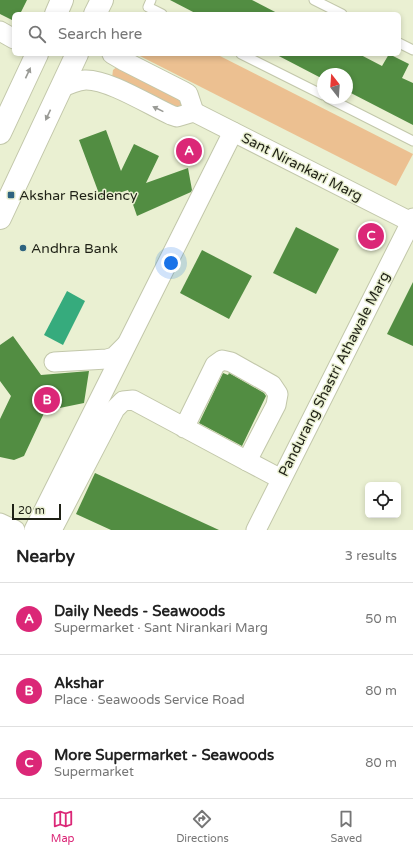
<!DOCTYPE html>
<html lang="en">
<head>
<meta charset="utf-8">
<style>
	:root { --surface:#fff; --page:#f6f6f6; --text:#222; --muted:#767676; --line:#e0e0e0; --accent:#db2777 }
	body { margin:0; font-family:"Varela Round",sans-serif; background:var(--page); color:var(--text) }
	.controls { position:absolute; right:12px; bottom:12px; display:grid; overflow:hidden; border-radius:6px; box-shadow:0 2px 6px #0003 }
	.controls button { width:36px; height:36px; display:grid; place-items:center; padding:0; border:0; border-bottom:1px solid var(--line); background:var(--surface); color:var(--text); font:20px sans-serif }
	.compass { position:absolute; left:317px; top:68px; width:36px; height:36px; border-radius:50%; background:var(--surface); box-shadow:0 2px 6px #0003; rotate:343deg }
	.scale { position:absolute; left:12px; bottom:10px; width:49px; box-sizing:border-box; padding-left:4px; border:2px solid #1f2116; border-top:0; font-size:11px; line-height:14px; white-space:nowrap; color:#1f2116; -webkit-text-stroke:3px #eaf0d2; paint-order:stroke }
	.you { position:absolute; left:171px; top:263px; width:14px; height:14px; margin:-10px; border:3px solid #fff; border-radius:50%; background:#1a73e8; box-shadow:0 0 0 6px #1a73e833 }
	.badge { display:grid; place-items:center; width:26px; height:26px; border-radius:50%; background:var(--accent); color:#fff; font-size:13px; font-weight:700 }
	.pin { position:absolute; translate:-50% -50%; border:2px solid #fff; box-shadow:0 1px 4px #0006 }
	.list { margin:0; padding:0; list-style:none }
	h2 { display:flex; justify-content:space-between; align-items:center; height:52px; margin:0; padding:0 16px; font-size:17px }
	h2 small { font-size:13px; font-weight:400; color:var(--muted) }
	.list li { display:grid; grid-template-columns:26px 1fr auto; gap:12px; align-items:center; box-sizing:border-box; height:72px; padding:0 16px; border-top:1px solid var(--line) }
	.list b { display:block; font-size:15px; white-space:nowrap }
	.list p { margin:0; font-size:13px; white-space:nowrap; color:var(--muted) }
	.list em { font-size:13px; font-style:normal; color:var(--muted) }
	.icon { flex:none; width:22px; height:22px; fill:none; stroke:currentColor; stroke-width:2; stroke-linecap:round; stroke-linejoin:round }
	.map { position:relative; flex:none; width:413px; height:530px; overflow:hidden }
	.search { position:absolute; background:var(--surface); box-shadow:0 2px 6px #0003; left:12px; right:12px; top:12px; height:44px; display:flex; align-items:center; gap:10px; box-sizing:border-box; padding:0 14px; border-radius:6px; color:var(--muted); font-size:15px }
	.sheet { height:268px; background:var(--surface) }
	nav { display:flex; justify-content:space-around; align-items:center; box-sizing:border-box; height:56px; border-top:1px solid var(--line); background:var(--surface); font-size:11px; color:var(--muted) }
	nav a { display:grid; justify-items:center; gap:2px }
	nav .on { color:var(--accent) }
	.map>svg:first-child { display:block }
</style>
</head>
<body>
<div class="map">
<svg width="413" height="530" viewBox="0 0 413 530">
	<rect width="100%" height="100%" fill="#eaf0d2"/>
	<!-- green -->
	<g fill="#ecc091">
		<path d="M 136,54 L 216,54 L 413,154 L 396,186 Z"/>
		<path d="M 118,66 L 184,97 L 182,112 L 112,78 L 113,70 Z"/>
	</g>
	<!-- water -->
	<path fill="#36ab7d" d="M 67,291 L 85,301 L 63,345 L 44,335 Z"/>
	<!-- building -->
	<g fill="#528d42">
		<path d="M 0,0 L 27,0 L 20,14 L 14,14 L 14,21 L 0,14 Z"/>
		<path d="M 170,0 L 252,0 L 279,14 L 197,14 Z"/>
		<path d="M 275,54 L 359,54 L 382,66 L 389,54 L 409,64 L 402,78 L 413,83 L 413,125 L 347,91 L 347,74 L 323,74 L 323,79 Z"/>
		<path d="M 106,130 L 121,171 L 134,144 L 159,156 L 146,183 L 188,168 L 192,190 L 191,192 L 137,216 L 128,190 L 101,199 L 79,140 Z"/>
		<path d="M 296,227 L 339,249 L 316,294 L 273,273 Z"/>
		<path d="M 202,250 L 252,276 L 229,319 L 180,293 Z"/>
		<path d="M 413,282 L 413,346 L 387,334 Z"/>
		<path d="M 13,336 L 41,375 L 89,371 L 84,403 L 45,411 L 24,456 L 14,460 L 0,457 L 0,419 L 11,396 L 0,381 L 0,345 Z"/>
		<path d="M 223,373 L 228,375 L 229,373 L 264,393 L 266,396 L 242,446 L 199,423 Z"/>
		<path d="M 95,473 L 219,530 L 111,530 L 76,514 Z"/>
	</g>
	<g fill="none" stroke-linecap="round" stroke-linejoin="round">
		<defs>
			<g id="service">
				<path d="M 151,0 L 148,7 L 162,14"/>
				<path d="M 314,0 L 342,14"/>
				<path d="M 399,43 L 413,50"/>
				<path d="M 241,54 L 323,95"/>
				<path d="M 328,98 L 413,141"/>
			</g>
			<g id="minor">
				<path d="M 0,31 L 14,39"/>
				<path d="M 112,54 L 124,61 L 183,91 L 188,94 L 194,112"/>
				<path d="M 61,88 C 69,84 76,81 85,80 C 108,79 149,105 171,115 L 177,117 L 194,112 L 413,223"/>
				<path d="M 54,362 L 107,359 L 114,357 L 126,345"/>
				<path d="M 247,461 L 281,479"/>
				<path d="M 0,523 L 15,530"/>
				<path d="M 34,530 L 233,132"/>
				<path d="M 52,530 L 115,409 L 123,401 L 133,400 L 247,461 L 276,405 L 278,394 L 272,385 L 231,362 L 222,360 L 215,365 L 184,428"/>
				<path d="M 256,530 L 413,218"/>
			</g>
			<g id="secondary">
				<path d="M 56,14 L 62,0"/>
				<path d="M 95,14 L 102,0"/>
				<path d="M 0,133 L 37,54"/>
				<path d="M 0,218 L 77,54"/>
			</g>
		</defs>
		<!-- service casing -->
		<use href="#service" stroke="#c2c7aa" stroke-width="11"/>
		<!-- minor casing -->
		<use href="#minor" stroke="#c2c7aa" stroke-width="21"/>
		<!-- secondary casing -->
		<use href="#secondary" stroke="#c2c7aa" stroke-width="24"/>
		<!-- service -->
		<use href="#service" stroke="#fff" stroke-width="9"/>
		<!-- minor -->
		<use href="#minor" stroke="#fff" stroke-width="19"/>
		<!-- secondary -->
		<use href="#secondary" stroke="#fff" stroke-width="22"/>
	</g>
	<!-- one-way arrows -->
	<defs><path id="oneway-solid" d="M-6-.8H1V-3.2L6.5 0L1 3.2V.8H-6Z"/></defs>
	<g fill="#9a9b96">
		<use href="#oneway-solid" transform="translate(28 73) rotate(-65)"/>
		<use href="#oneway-solid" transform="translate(158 109) rotate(-154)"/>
		<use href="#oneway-solid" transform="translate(48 115) rotate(115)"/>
	</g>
	<!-- markers -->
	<g fill="#2e637f" stroke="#eaf0d2" stroke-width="1.5">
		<rect x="7" y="191" width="8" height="8" rx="2"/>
		<circle cx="23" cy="248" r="4"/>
	</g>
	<g text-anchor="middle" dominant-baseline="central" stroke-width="3" stroke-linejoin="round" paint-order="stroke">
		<!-- street labels -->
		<g font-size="14" fill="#1f2116" stroke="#eaf0d2">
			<text transform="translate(302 167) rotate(27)">Sant Nirankari Marg</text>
			<text transform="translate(334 374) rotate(-63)">Pandurang Shastri Athawale Marg</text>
		</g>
		<!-- poi labels -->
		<g font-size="14" fill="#1f2116" stroke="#eaf0d2" text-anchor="start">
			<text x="19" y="195">Akshar Residency</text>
			<text x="31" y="248">Andhra Bank</text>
		</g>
	</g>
</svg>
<div class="controls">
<button><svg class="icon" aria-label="locate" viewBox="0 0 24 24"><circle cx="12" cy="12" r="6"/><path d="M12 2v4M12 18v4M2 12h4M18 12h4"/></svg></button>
</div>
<svg class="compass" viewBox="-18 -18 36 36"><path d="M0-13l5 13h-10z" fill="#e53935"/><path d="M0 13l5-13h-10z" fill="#767676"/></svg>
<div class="scale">20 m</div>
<div class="you"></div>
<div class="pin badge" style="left:189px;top:151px">A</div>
<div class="pin badge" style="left:47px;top:400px">B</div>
<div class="pin badge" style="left:371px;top:236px">C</div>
<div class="search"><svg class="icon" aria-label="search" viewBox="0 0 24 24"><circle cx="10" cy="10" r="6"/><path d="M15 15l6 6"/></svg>Search here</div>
</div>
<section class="sheet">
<h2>Nearby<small>3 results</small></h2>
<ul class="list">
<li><span class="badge">A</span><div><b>Daily Needs - Seawoods</b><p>Supermarket · Sant Nirankari Marg</p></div><em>50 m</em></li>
<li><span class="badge">B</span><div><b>Akshar</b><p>Place · Seawoods Service Road</p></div><em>80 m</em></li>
<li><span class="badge">C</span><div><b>More Supermarket - Seawoods</b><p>Supermarket</p></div><em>80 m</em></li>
</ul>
</section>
<nav>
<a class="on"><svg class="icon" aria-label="map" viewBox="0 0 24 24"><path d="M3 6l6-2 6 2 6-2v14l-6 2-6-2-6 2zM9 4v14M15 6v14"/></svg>Map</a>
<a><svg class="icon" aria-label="directions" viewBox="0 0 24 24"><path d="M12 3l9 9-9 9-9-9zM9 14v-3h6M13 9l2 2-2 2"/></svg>Directions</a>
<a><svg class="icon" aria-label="saved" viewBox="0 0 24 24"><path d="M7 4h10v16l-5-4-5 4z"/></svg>Saved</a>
</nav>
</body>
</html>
